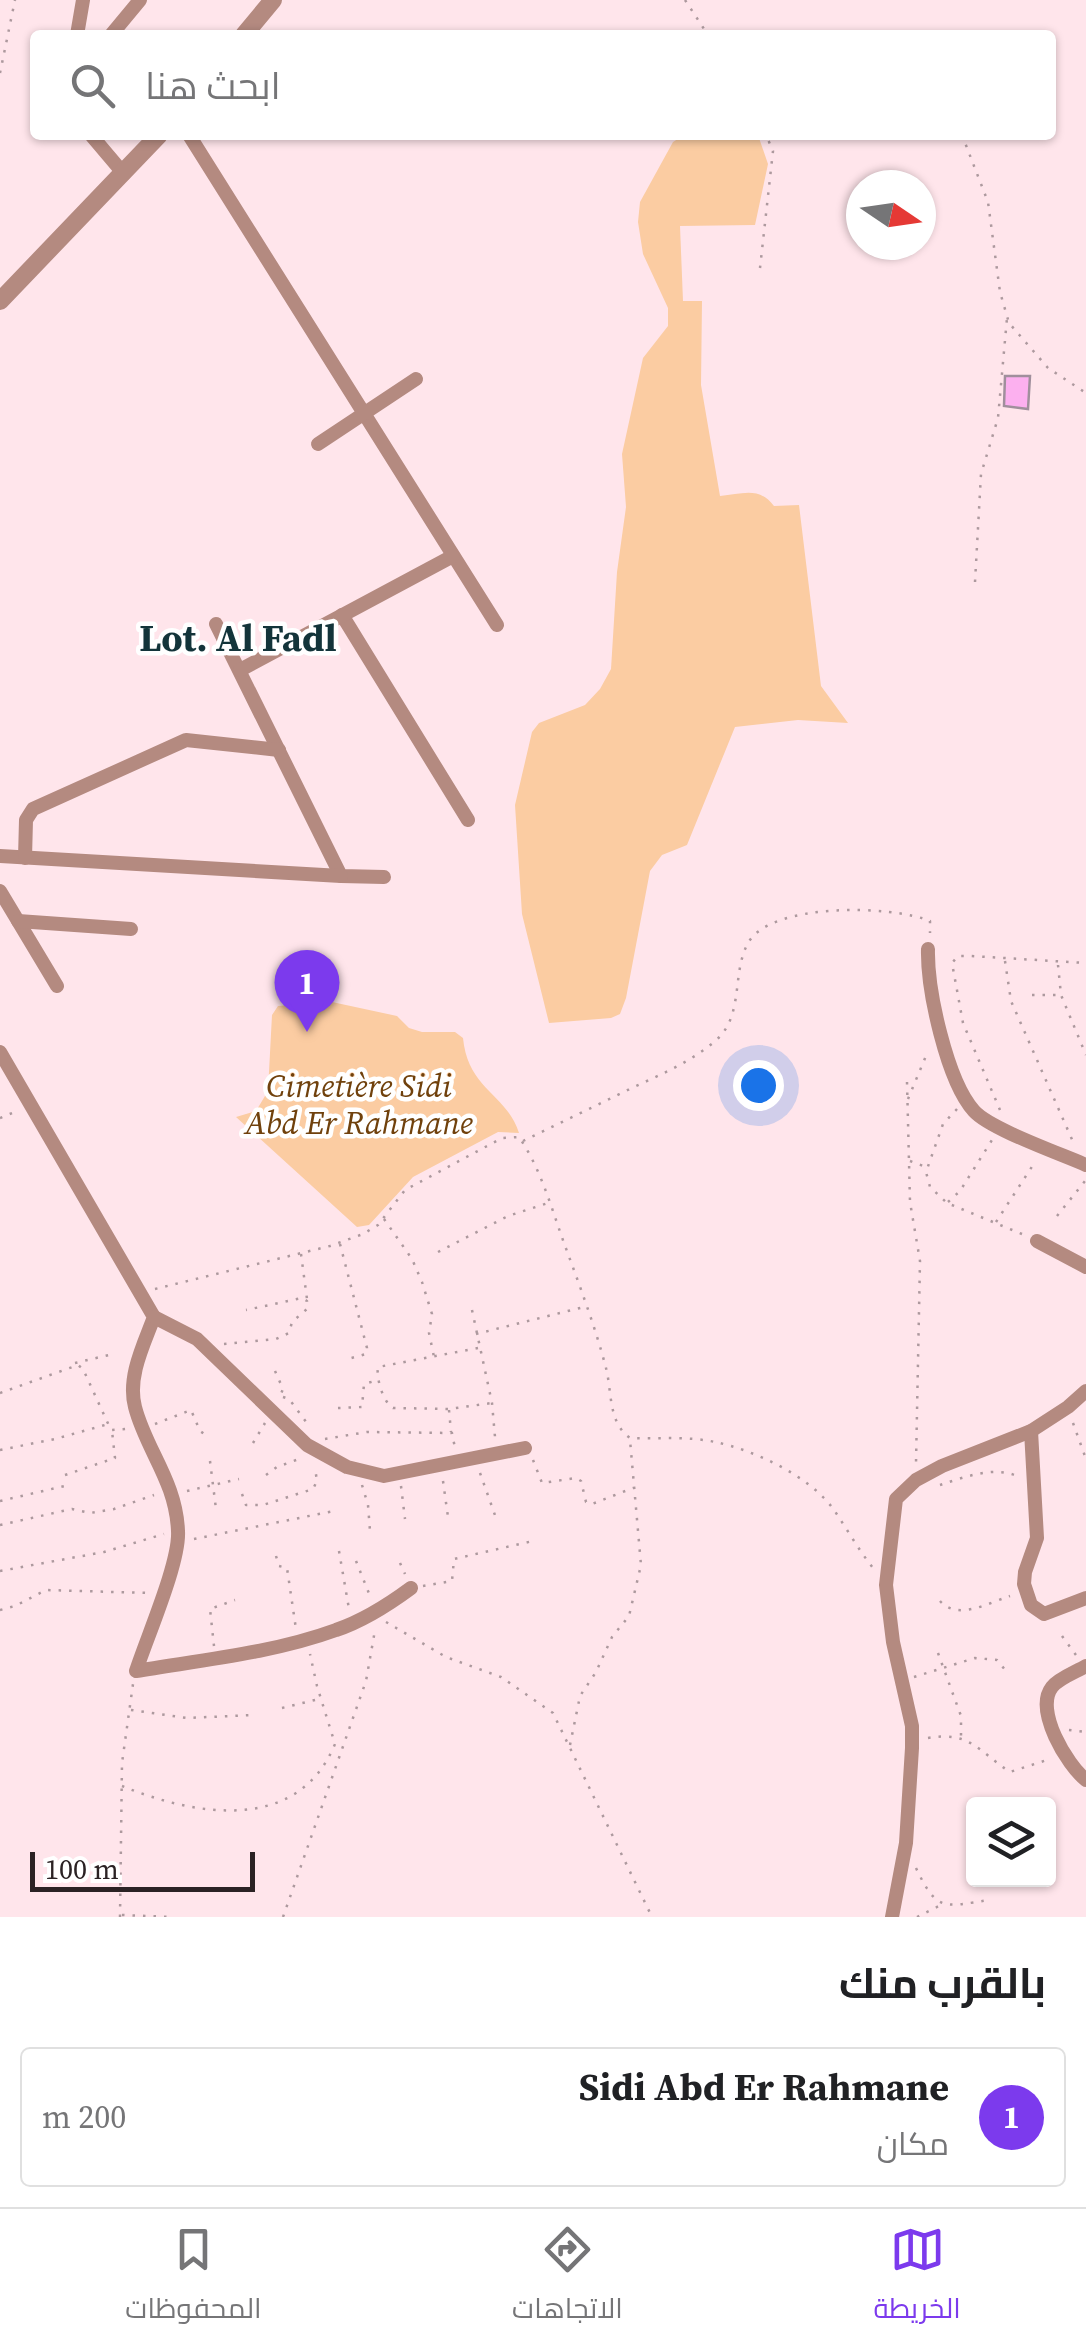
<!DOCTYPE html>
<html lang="ar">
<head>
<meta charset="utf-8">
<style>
	:root { --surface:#fff; --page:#f2f2f2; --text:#202124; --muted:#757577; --line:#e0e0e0; --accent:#7c3aed }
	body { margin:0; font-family:"Source Serif 4",Cairo,serif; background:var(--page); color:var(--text); direction:rtl }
	.controls { position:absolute; right:30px; bottom:30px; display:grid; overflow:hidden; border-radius:10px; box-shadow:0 2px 8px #0004 }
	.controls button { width:90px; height:90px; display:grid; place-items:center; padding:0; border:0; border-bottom:2px solid var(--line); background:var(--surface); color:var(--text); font:50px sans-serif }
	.compass { position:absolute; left:846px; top:170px; width:90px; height:90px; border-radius:50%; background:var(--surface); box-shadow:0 2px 8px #0004; rotate:103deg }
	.scale { position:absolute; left:30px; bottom:25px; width:225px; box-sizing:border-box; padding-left:10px; border:5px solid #2b2224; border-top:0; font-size:28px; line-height:35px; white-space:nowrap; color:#2b2224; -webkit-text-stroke:8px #fff; paint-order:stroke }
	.you { position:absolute; left:758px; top:1085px; width:35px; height:35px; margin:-25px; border:8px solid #fff; border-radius:50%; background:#1a73e8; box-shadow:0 0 0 15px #1a73e833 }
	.badge { display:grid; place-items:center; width:65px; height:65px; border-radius:50%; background:var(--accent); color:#fff; font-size:32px; font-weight:700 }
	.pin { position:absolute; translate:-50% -82px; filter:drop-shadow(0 2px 5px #0008) }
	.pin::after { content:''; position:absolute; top:52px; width:35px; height:30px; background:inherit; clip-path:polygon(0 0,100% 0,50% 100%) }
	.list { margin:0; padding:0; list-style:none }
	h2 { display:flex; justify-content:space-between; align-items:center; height:130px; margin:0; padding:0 40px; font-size:42px }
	h2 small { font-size:32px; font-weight:400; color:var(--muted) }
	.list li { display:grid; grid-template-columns:65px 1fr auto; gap:30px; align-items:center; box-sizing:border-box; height:140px; margin:0 20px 20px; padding:0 20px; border:2px solid var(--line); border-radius:10px }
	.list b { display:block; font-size:38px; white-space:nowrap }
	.list p { margin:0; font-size:32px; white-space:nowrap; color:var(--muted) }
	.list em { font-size:32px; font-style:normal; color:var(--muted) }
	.icon { flex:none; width:55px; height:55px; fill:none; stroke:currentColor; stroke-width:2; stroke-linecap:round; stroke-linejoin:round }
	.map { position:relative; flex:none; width:1086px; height:1917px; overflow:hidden; direction:ltr }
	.search { position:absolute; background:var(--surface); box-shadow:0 2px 8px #0004; left:30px; right:30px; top:30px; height:110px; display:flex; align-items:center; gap:25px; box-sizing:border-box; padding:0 35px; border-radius:10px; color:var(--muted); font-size:38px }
	.sheet { height:290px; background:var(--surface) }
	nav { display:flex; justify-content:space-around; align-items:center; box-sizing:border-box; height:140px; border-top:2px solid var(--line); background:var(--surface); font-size:28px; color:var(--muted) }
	nav a { display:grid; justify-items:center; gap:5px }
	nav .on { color:var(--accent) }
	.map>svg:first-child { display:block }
</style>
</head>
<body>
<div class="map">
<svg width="1086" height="1917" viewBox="0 0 1086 1917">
	<rect width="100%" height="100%" fill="#ffe5eb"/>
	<!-- green -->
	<g fill="#fbcca2">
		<path d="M 684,135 L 758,135 L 768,164 L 755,225 L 680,226 L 683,301 L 702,301 L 701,385 L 720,496 C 742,494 759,486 774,506 L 799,505 L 821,686 L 848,723 L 798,720 L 735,727 L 687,845 L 662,855 L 650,871 L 626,998 L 620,1014 L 611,1018 L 549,1023 L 522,914 L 515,805 L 532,732 L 539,723 L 585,705 L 600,689 L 611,669 L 617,572 L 626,507 L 622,454 L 643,358 L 668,326 L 668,308 L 643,254 L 638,222 L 640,202 L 673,142 Z"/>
		<path d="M 332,1002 L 397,1016 L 409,1028 L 422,1032 L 455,1032 L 463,1038 C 468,1090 507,1094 519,1133 L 498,1132 L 413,1177 L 369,1225 L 357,1227 L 236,1117 L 256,1111 L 268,1091 L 272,1015 L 278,1006 Z"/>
	</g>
	<!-- building -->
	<path fill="#fcb0ef" stroke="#a08f9c" stroke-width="2.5" d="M 1005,376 L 1030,376 L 1028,409 L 1004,406 Z"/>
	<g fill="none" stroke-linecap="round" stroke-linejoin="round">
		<!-- path -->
		<g stroke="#ad999e" stroke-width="2.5" stroke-dasharray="2.5 8" stroke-linecap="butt">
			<path d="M 685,0 L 708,35"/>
			<path d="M 0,73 L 15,0"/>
			<path d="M 962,135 L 988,202 L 1000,292 L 1009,323 L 1048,368 L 1086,393"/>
			<path d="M 760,268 L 773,151 L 766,135"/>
			<path d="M 975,582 L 981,474 L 998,418 L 1007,318"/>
			<path d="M 1005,961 L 1011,1001 L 1074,1144"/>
			<path d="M 1058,965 L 1061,995 L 1086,1055"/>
			<path d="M 1032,995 L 1059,995"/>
			<path d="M 907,1082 L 910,1202 L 920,1261 L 916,1463"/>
			<path d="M 908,1099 L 928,1051"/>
			<path d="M 957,1109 L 943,1124 L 926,1172 L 930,1187 L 947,1203 L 1022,1234"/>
			<path d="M 1000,1110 L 963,1023 L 952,963 L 958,956 L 971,956 L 1086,963"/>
			<path d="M 0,1118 L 17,1111"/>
			<path d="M 523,1141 C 560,1123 597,1105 634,1087 C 662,1074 690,1062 714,1042 C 745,1017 731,974 748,943 C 771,902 892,905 930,921 L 930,933"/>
			<path d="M 910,1161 L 926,1167"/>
			<path d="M 948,1202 L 960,1191 L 992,1140"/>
			<path d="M 1057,1216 L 1085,1181"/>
			<path d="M 384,1219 L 412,1259 L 422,1282 L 432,1314 L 429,1333 L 434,1357"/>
			<path d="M 996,1222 L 1035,1162"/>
			<path d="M 340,1244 L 367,1348 L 366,1354 L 344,1360"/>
			<path d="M 438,1252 L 508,1216 L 548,1203"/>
			<path d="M 301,1254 L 307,1299"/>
			<path d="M 155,1289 L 330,1246 L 363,1234 L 378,1225 L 405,1190 L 502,1138 L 519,1137 C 541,1169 551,1207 564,1243 C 579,1284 595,1326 606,1368 C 612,1391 608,1423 630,1438 C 657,1439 688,1436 715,1442 C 754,1450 810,1476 834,1510 C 847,1529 858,1549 873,1568"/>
			<path d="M 472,1310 L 492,1403 L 495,1437"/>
			<path d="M 476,1334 L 584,1307"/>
			<path d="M 224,1344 L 276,1339 L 289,1333 L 292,1322 L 307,1309 L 307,1301 L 302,1298 L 246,1310"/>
			<path d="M 478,1348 L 378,1367 C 376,1378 383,1402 393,1408 L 449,1409 L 492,1403"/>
			<path d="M 75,1363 L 113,1354"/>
			<path d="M 275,1371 L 283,1389 L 280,1396"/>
			<path d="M 0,1393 L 78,1365 L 83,1369 L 111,1430 L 126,1429"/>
			<path d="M 283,1397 L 289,1399 L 307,1423"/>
			<path d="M 338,1408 L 362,1407 L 364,1384 L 378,1380"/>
			<path d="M 449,1410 L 451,1432"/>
			<path d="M 1073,1423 L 1086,1459"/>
			<path d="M 155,1424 L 191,1410 L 200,1431 L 207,1436"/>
			<path d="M 325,1439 L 367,1432 L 452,1433 L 455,1448"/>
			<path d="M 253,1443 L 265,1423"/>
			<path d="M 0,1450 L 55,1439 L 105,1425"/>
			<path d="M 533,1460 L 542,1483 L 576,1478 L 581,1481 L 586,1502 L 592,1504 L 633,1488"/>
			<path d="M 210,1461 L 216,1509"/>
			<path d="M 480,1473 L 496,1518"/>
			<path d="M 65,1475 L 115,1458 L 112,1431"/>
			<path d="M 266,1475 L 277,1467 L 299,1459"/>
			<path d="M 443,1481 L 448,1517"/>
			<path d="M 362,1485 L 368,1505 L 370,1531"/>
			<path d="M 940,1485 C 965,1477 995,1465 1019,1477"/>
			<path d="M 401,1486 L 405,1519"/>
			<path d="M 187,1491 L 239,1479"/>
			<path d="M 242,1494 L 246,1505 L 263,1505 L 313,1489 L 317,1481 L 315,1468"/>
			<path d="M 0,1501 L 69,1485"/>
			<path d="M 0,1525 L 72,1509 L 90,1513 L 114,1509 L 154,1495"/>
			<path d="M 194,1539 L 334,1511"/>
			<path d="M 339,1551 L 349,1609"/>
			<path d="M 276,1556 L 279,1566 L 287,1568 L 296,1629"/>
			<path d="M 356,1561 L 370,1596"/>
			<path d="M 400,1563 L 405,1574"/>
			<path d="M 0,1571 L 104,1552 L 164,1534"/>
			<path d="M 423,1586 L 452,1581 L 454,1559 L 533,1541"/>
			<path d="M 940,1601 C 958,1621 988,1603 1010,1596"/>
			<path d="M 0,1610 L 15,1606 L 46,1590 L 150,1593"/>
			<path d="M 386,1622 L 446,1657 L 501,1677 L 553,1713 L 652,1917"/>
			<path d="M 1062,1636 L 1076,1655"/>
			<path d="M 214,1646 L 210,1609 L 235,1600"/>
			<path d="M 938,1653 L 961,1716 L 961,1737"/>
			<path d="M 914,1677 L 975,1658 L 997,1660 L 1006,1671"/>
			<path d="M 282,1708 L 319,1699"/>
			<path d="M 131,1710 L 187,1718 L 253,1715"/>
			<path d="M 1069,1730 L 1086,1732"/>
			<path d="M 928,1738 C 970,1731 977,1750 1010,1772 L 1050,1759"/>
			<path d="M 570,1745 L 580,1696 L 596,1672 L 612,1637 L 629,1616 L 641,1565 L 630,1440"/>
			<path d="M 122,1786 C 195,1816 298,1834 335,1744 L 317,1686 L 310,1654"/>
			<path d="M 916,1868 C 937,1912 943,1907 989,1900"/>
			<path d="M 122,1915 L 173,1917"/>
			<path d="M 120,1917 L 122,1763 L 133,1684"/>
			<path d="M 283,1917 L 366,1681 L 375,1630"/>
			<path d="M 917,1917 L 941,1905"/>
		</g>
		<!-- minor -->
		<g stroke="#b48a80" stroke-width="14">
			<path d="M 77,35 L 83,0"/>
			<path d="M 111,35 L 140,0"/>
			<path d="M 91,135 L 124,174"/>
			<path d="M 189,135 L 497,625"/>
			<path d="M 318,444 L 416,379"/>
			<path d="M 342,615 L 468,820"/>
			<path d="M 216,624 L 341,876 L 384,877"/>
			<path d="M 240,670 L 453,556"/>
			<path d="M 0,856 L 341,876"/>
			<path d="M 25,858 L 26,820 L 33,809 L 186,740 L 279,750"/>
			<path d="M 0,891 L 57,986"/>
			<path d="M 18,921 L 131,929"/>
			<path d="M 928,949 C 927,990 947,1081 974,1111 C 990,1129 1061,1154 1086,1165"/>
			<path d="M 0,1052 L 154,1317 C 144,1344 127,1377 135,1407 C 146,1450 176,1481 178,1531 C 180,1562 147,1637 136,1671 C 202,1660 273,1653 336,1630 C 363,1621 388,1605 411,1588"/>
			<path d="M 1037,1241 L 1086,1267"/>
			<path d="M 154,1317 L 197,1339 L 307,1445 L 347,1467 L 384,1476 L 525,1448"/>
			<path d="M 1031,1431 L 1037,1538 L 1025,1572 L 1024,1584 L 1031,1605 L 1044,1614 L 1086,1598"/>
			<path d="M 1086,1666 C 1076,1672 1059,1678 1052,1687 C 1034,1710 1067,1765 1086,1780"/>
			<path d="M 892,1917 L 906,1843 L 912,1748 L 912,1726 L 893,1642 L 886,1585 L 896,1499 L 916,1480 L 942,1466 L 1031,1431 L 1068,1407 L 1086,1391"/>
		</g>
		<!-- tertiary -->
		<g stroke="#b48a80" stroke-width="18">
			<path d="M 244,35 L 273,0"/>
			<path d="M 0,301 L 159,135"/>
		</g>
	</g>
	<g text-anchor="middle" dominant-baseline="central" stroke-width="9" stroke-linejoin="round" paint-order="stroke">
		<!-- park labels -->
		<g font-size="32" font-style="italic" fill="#70410c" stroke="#fff">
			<text x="359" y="1086">Cimetière Sidi<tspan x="359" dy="37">Abd Er Rahmane</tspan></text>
		</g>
		<!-- quarter labels -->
		<g font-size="38" font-weight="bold" fill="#13343a" stroke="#fff">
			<text x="238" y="638">Lot. Al Fadl</text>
		</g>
	</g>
</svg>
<div class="controls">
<button><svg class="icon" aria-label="layers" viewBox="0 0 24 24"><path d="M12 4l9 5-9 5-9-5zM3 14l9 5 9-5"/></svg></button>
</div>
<svg class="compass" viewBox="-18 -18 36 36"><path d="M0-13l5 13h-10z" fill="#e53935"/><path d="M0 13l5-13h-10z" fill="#757577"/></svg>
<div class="scale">100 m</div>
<div class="you"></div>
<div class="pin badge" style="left:307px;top:1032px">1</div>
<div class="search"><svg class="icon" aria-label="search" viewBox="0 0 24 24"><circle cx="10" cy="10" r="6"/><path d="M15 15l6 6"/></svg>ابحث هنا</div>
</div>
<section class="sheet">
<h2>بالقرب منك<small></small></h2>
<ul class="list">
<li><span class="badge">1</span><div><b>Sidi Abd Er Rahmane</b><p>مكان</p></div><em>200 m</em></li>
</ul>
</section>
<nav>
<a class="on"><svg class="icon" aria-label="map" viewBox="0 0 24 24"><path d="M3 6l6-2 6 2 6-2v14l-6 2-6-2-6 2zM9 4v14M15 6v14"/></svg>الخريطة</a>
<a><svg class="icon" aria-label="directions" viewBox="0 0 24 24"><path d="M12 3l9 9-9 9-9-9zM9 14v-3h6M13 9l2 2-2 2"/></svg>الاتجاهات</a>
<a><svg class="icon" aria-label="saved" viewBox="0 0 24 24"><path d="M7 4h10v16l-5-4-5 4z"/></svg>المحفوظات</a>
</nav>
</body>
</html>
